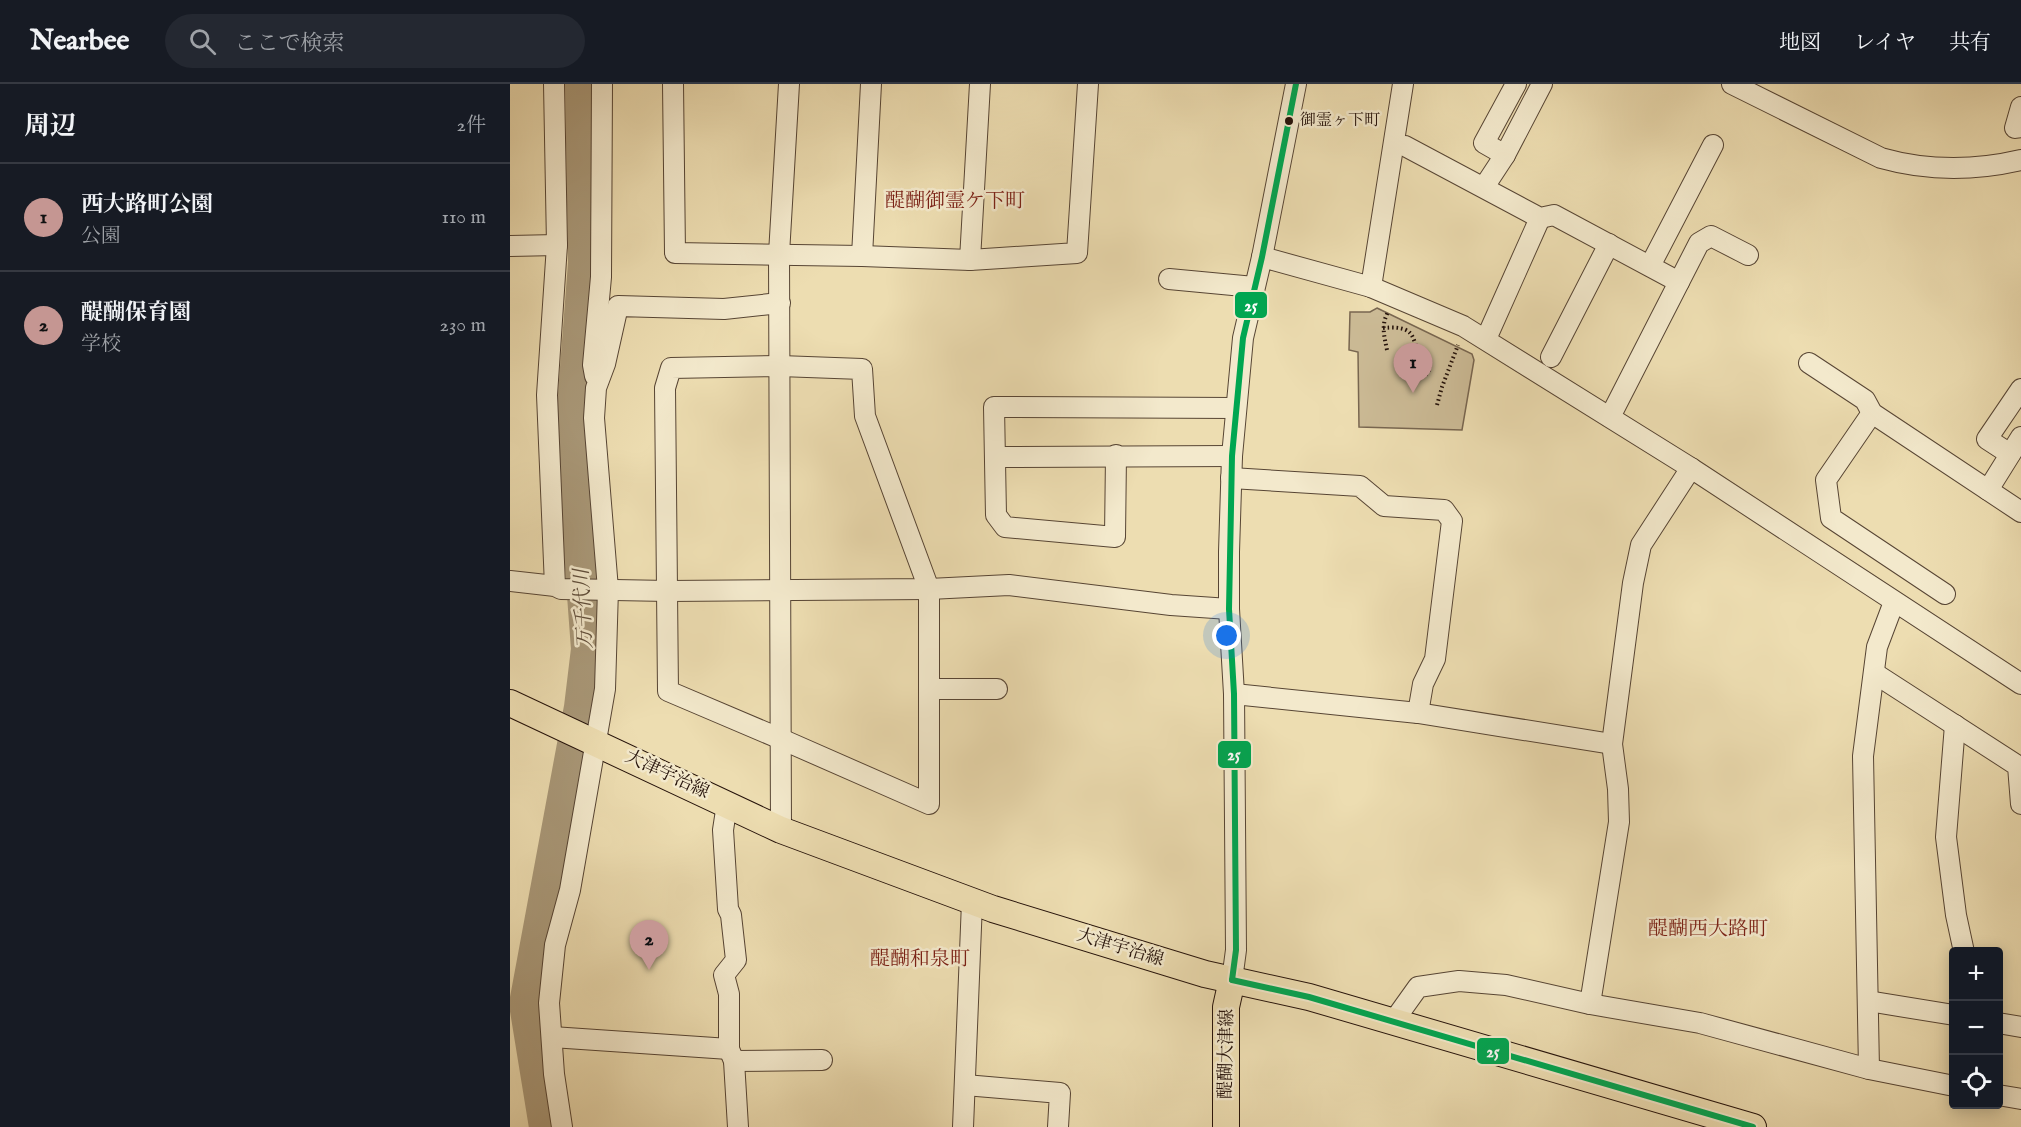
<!DOCTYPE html>
<html lang="ja">
<head>
<meta charset="utf-8">
<style>
	:root { --surface:#171b24; --page:#242831; --text:#f1f3f6; --muted:#9ea1a6; --line:#363941; --accent:#c59692 }
	body { margin:0; font-family:"IM FELL English","Noto Serif JP",serif; background:var(--page); color:var(--text) }
	.controls { position:absolute; right:18px; bottom:18px; display:grid; overflow:hidden; border-radius:6px; box-shadow:0 3px 15px #0003 }
	.controls button { width:54px; height:54px; display:grid; place-items:center; padding:0; border:0; border-bottom:2px solid var(--line); background:var(--surface); color:var(--text); font:30px sans-serif }
	.you { position:absolute; left:717px; top:552px; width:21px; height:21px; margin:-15px; border:4px solid #fff; border-radius:50%; background:#1a73e8; box-shadow:0 0 0 9px #1a73e833 }
	.badge { display:grid; place-items:center; width:39px; height:39px; border-radius:50%; background:var(--accent); color:#111; font-size:20px; font-weight:700 }
	.pin { position:absolute; translate:-50% -50px; filter:drop-shadow(0 2px 3px #0008) }
	.pin::after { content:''; position:absolute; top:32px; width:21px; height:18px; background:inherit; clip-path:polygon(0 0,100% 0,50% 100%) }
	.list { margin:0; padding:0; list-style:none }
	h2 { display:flex; justify-content:space-between; align-items:center; height:78px; margin:0; padding:0 24px; font-size:26px }
	h2 small { font-size:20px; font-weight:400; color:var(--muted) }
	.list li { display:grid; grid-template-columns:39px 1fr auto; gap:18px; align-items:center; box-sizing:border-box; height:108px; padding:0 24px; border-top:2px solid var(--line) }
	.list b { display:block; font-size:22px; white-space:nowrap }
	.list p { margin:0; font-size:20px; white-space:nowrap; color:var(--muted) }
	.list em { font-size:20px; font-style:normal; color:var(--muted) }
	.icon { flex:none; width:33px; height:33px; fill:none; stroke:currentColor; stroke-width:2; stroke-linecap:round; stroke-linejoin:round }
	.map { position:relative; flex:none; width:1511px; height:1043px; overflow:hidden }
	header { display:flex; align-items:center; gap:36px; box-sizing:border-box; height:84px; padding:0 30px; background:var(--surface); border-bottom:2px solid var(--line) }
	header strong { font-size:28px }
	nav { display:flex; gap:33px; margin-inline-start:auto; font-size:21px }
	.search { width:420px; height:54px; background:var(--page); display:flex; align-items:center; gap:15px; box-sizing:border-box; padding:0 21px; border-radius:33px; color:var(--muted); font-size:22px }
	main { display:flex }
	aside { flex:1; background:var(--surface) }
	.map>svg:first-child { display:block }
</style>
</head>
<body>
<header>
<strong>Nearbee</strong>
<div class="search"><svg class="icon" aria-label="search" viewBox="0 0 24 24"><circle cx="10" cy="10" r="6"/><path d="M15 15l6 6"/></svg>ここで検索</div>
<nav><a>地図</a><a>レイヤ</a><a>共有</a></nav>
</header>
<main>
<aside>
<h2>周辺<small>2件</small></h2>
<ul class="list">
<li><span class="badge">1</span><div><b>西大路町公園</b><p>公園</p></div><em>110 m</em></li>
<li><span class="badge">2</span><div><b>醍醐保育園</b><p>学校</p></div><em>230 m</em></li>
</ul>
</aside>
<div class="map">
<svg width="1511" height="1043" viewBox="0 0 1511 1043">
	<rect width="100%" height="100%" fill="#edddb1"/>
	<filter id="stains"><feTurbulence type="fractalNoise" baseFrequency=".00333" numOctaves="4"/><feColorMatrix values="0 0 0 0 .2 0 0 0 0 .09 0 0 0 0 .02 0 0 0 .5 -.17"/></filter>
	<radialGradient id="worn" r=".72"><stop offset=".6" stop-color="#630" stop-opacity="0"/><stop offset="1" stop-color="#630" stop-opacity=".3"/></radialGradient>
	<!-- green -->
	<path fill="#cbba95" stroke="#786650" stroke-width="1.5" d="M 867,224 L 962,270 L 964,276 L 952,346 L 849,343 L 848,268 L 839,266 L 840,228 L 860,228 Z"/>
	<g fill="none" stroke-linecap="round" stroke-linejoin="round">
		<!-- river -->
		<path stroke="#a99878" stroke-width="34" d="M 36,1043 L 16,920 L 71,623 L 78,565 L 62,349 L 75,179 L 72,0"/>
		<defs>
			<g id="minor">
				<path d="M 44,0 L 47,161 L 37,311 L 45,502"/>
				<path d="M 163,0 L 165,169 L 352,172 L 460,176 L 567,169 L 578,0"/>
				<path d="M 1222,0 L 1371,74 C 1417,87 1464,87 1511,76"/>
				<path d="M 1511,23 L 1505,44 L 1511,43"/>
				<path d="M 895,62 L 1030,134 L 1044,131 L 1169,198"/>
				<path d="M 995,71 L 974,59 L 1006,0"/>
				<path d="M 974,103 L 995,71 L 1032,0"/>
				<path d="M 0,162 L 47,161"/>
				<path d="M 352,172 L 361,0"/>
				<path d="M 752,173 L 861,203 L 953,242 L 1181,384 L 1511,600"/>
				<path d="M 460,176 L 470,0"/>
				<path d="M 1140,182 L 1203,61"/>
				<path d="M 659,195 L 744,203"/>
				<path d="M 861,203 L 893,0"/>
				<path d="M 976,255 L 1030,134"/>
				<path d="M 1041,273 L 1099,160"/>
				<path d="M 1299,279 L 1355,316 L 1362,329 L 1511,428"/>
				<path d="M 270,282 L 352,285 L 355,332 L 419,505 L 419,720 L 271,655 L 158,607 L 155,304 L 161,284 Z"/>
				<path d="M 85,292 L 83,281 L 91,193 L 92,0"/>
				<path d="M 1362,329 L 1316,396 L 1321,434 L 1435,510"/>
				<path d="M 1100,333 L 1189,159 L 1201,152 L 1238,171"/>
				<path d="M 1500,370 L 1477,355 L 1511,305"/>
				<path d="M 606,371 L 605,453 L 495,443 L 486,431 L 484,323 L 726,324"/>
				<path d="M 485,373 L 722,372"/>
				<path d="M 721,394 L 850,402 L 874,422 L 934,426 L 942,437 L 925,575 L 913,600 L 908,629"/>
				<path d="M 1478,406 L 1511,353"/>
				<path d="M 0,497 L 45,502 L 51,505 L 158,507 L 419,505 L 499,501 L 661,521 L 719,525"/>
				<path d="M 1364,589 L 1508,682 L 1511,720"/>
				<path d="M 419,605 L 487,605"/>
				<path d="M 724,610 L 908,629 L 1102,660"/>
				<path d="M 1445,641 L 1436,753 L 1446,831 L 1454,868"/>
				<path d="M 217,720 L 213,746 L 218,825 L 221,831 L 226,876 L 214,891 L 219,910 L 219,965 L 224,977 L 228,1043"/>
				<path d="M 271,746 L 269,170 L 279,0"/>
				<path d="M 722,896 L 726,866 L 724,610 L 719,525 L 719,468 L 722,372 L 733,254 L 752,173 L 786,0"/>
				<path d="M 1358,917 L 1444,931"/>
				<path d="M 1080,920 L 1109,738 L 1108,705 L 1102,660 L 1123,499 L 1131,461 L 1181,384"/>
				<path d="M 883,938 L 908,903 L 949,897 L 996,901 L 1080,920 L 1190,939 L 1359,985 L 1444,1002"/>
				<path d="M 1488,939 L 1511,943"/>
				<path d="M 42,953 L 219,965"/>
				<path d="M 224,977 L 312,976"/>
				<path d="M 1359,985 L 1353,672 L 1367,563 L 1384,518"/>
				<path d="M 455,1001 L 550,1009 L 548,1043"/>
				<path d="M 1488,1011 L 1511,1015"/>
				<path d="M 52,1043 L 44,990 L 39,919 L 45,861 L 60,806 L 95,605 L 98,505 L 84,334 L 86,304 L 95,280 L 108,222 L 214,225 L 270,219"/>
				<path d="M 453,1043 L 462,818"/>
			</g>
			<g id="major">
				<path d="M 0,619 L 271,746 L 483,825 L 695,890 L 799,913 L 1243,1043"/>
				<path d="M 716,1043 L 716,923 L 722,896"/>
			</g>
		</defs>
		<!-- minor casing -->
		<use href="#minor" stroke="#574534" stroke-width="22"/>
		<!-- major casing -->
		<use href="#major" stroke="#25120a" stroke-width="28"/>
		<!-- path -->
		<g stroke="#25120a" stroke-width="4" stroke-dasharray="1.5 3" stroke-linecap="butt">
			<path d="M 873,244 C 916,240 895,263 920,280 L 918,290 L 894,293"/>
			<path d="M 877,266 C 874,251 871,241 878,228"/>
			<path d="M 927,321 L 932,303 L 948,261"/>
		</g>
		<!-- minor -->
		<use href="#minor" stroke="#f3e9cc" stroke-width="20"/>
		<!-- major -->
		<use href="#major" stroke="#edddb1" stroke-width="26"/>
		<defs>
			<g id="bus-1">
				<path d="M 722,896 L 726,866 L 724,610 L 719,525 L 722,372 L 733,254 L 752,173 L 786,0"/>
				<path d="M 722,896 L 799,913 L 1243,1043"/>
			</g>
		</defs>
		<!-- bus-1 casing -->
		<use href="#bus-1" stroke="#f3e9cc" stroke-width="10"/>
		<!-- bus-1 -->
		<use href="#bus-1" stroke="#00a651" stroke-width="6"/>
	</g>
	<!-- markers -->
	<circle fill="#25120a" stroke="#f3e9cc" stroke-width="2" cx="779" cy="37" r="5"/>
	<g text-anchor="middle" dominant-baseline="central" stroke-width="5" stroke-linejoin="round" paint-order="stroke">
		<!-- bus labels -->
		<g font-size="16" fill="#25120a" stroke="#f3e9cc" text-anchor="start">
			<text x="790" y="37">御霊ヶ下町</text>
		</g>
		<!-- street labels -->
		<g font-size="18" fill="#25120a" stroke="#f3e9cc">
			<text transform="translate(157 691) rotate(25)">大津宇治線</text>
			<text transform="translate(610 864) rotate(17)">大津宇治線</text>
			<text transform="translate(717 970) rotate(-89)">醍醐大津線</text>
		</g>
		<!-- neighbourhood labels -->
		<g font-size="20" fill="#7a1f14" stroke="#f3e9cc">
			<text x="445" y="117">醍醐御霊ケ下町</text>
			<text x="1198" y="845">醍醐西大路町</text>
			<text x="410" y="875">醍醐和泉町</text>
		</g>
		<!-- water labels -->
		<g font-size="20" font-style="italic" fill="#604e3b" stroke="#f3e9cc">
			<text transform="translate(74 525) rotate(-93)">万千代川</text>
		</g>
	</g>
	<g stroke="#f3e9cc" stroke-width="2">
		<rect x="724" y="207" width="34" height="28" rx="6" fill="#00a651"/>
		<rect x="707" y="656" width="35" height="29" rx="6" fill="#00a651"/>
		<rect x="966" y="953" width="34" height="28" rx="6" fill="#00a651"/>
	</g>
	<g font-size="16" text-anchor="middle" font-weight="bold" fill="#fff">
		<text x="741" y="227">25</text>
		<text x="724" y="676">25</text>
		<text x="983" y="973">25</text>
	</g>
	<rect width="100%" height="100%" filter="url(#stains)"/>
	<rect width="100%" height="100%" fill="url(#worn)"/>
</svg>
<div class="controls">
<button>+</button>
<button>−</button>
<button><svg class="icon" aria-label="locate" viewBox="0 0 24 24"><circle cx="12" cy="12" r="6"/><path d="M12 2v4M12 18v4M2 12h4M18 12h4"/></svg></button>
</div>
<div class="you"></div>
<div class="pin badge" style="left:903px;top:309px">1</div>
<div class="pin badge" style="left:139px;top:886px">2</div>
</div>
</main>
</body>
</html>
